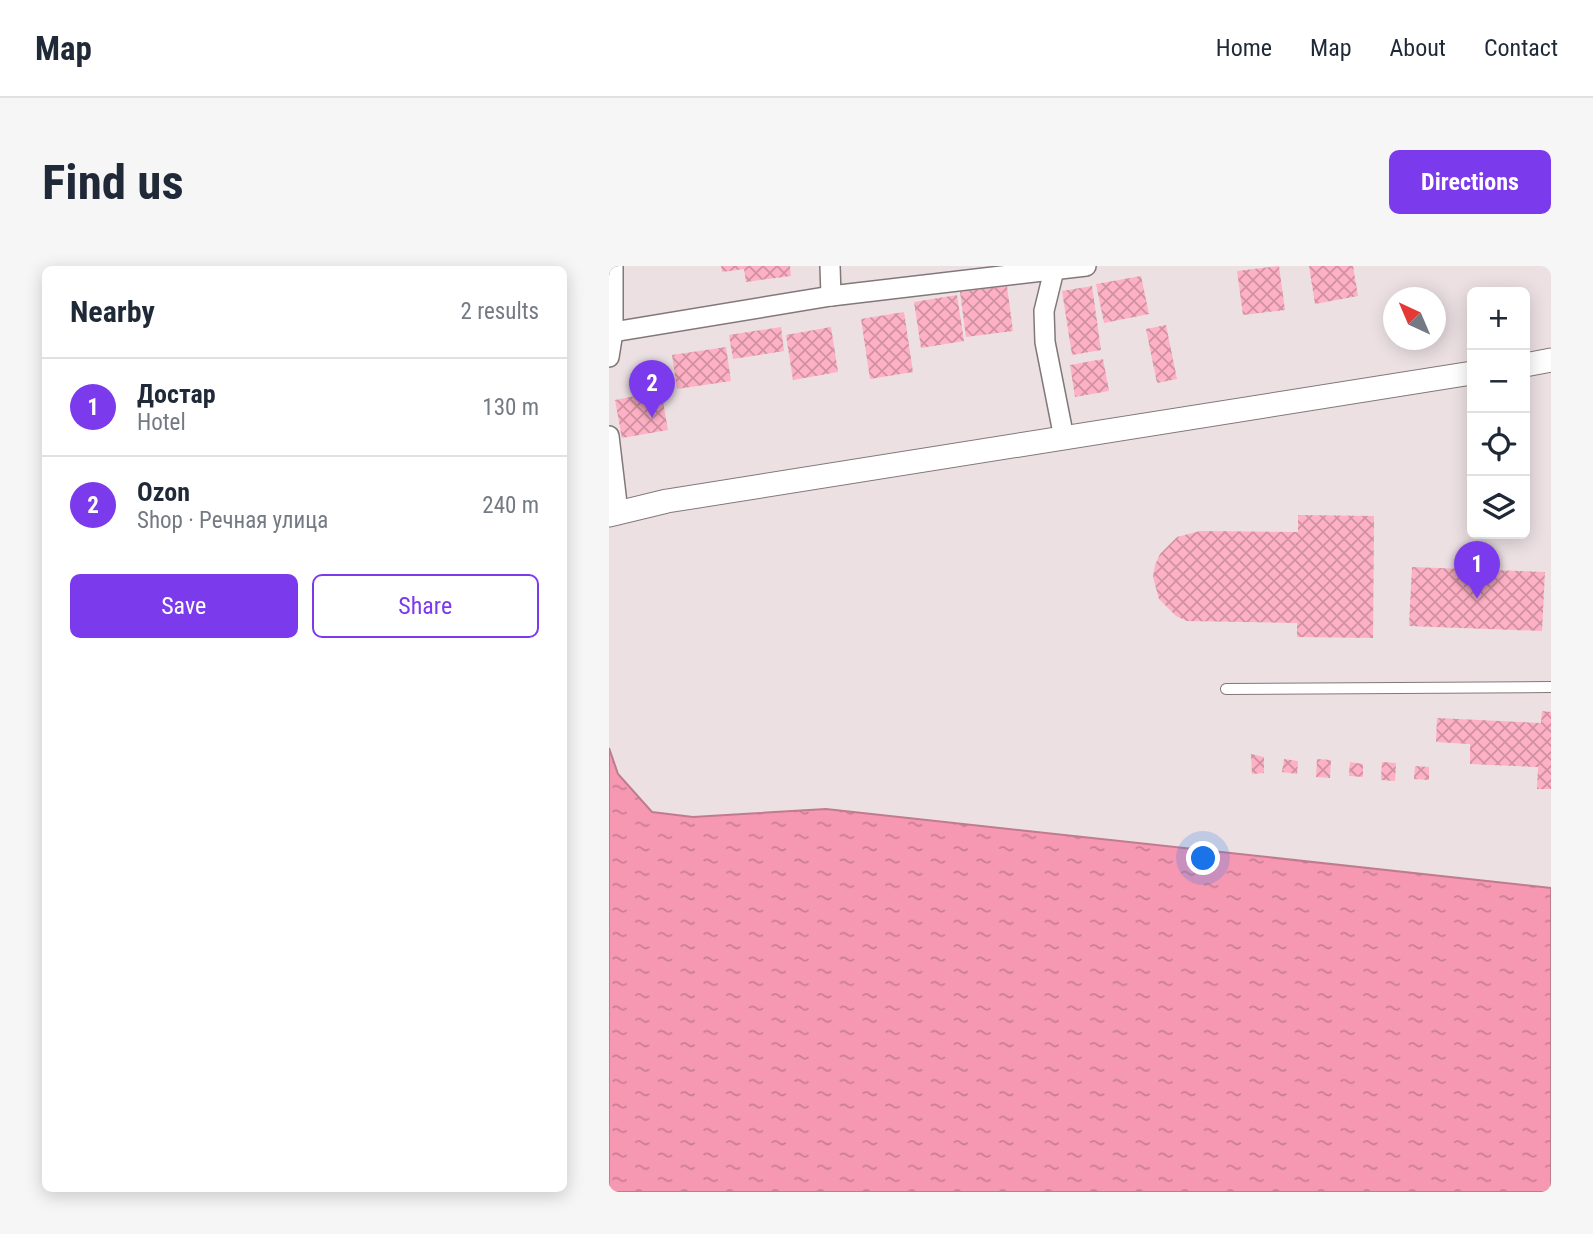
<!DOCTYPE html>
<html lang="en">
<head>
<meta charset="utf-8">
<style>
	:root { --surface:#fff; --page:#f6f6f7; --text:#1f2937; --muted:#747a83; --line:#e0e1e3; --accent:#7c3aed }
	body { margin:0; font-family:"Roboto Condensed",sans-serif; background:var(--page); color:var(--text) }
	.controls { position:absolute; right:21px; top:21px; display:grid; overflow:hidden; border-radius:10px; box-shadow:0 4px 18px #0003 }
	.controls button { width:63px; height:63px; display:grid; place-items:center; padding:0; border:0; border-bottom:2px solid var(--line); background:var(--surface); color:var(--text); font:35px sans-serif }
	.compass { position:absolute; left:774px; top:21px; width:63px; height:63px; border-radius:50%; background:var(--surface); box-shadow:0 4px 18px #0003; rotate:316deg }
	.you { position:absolute; left:595px; top:593px; width:24px; height:24px; margin:-18px; border:5px solid #fff; border-radius:50%; background:#1a73e8; box-shadow:0 0 0 10px #1a73e833 }
	.badge { display:grid; place-items:center; width:46px; height:46px; border-radius:50%; background:var(--accent); color:#fff; font-size:23px; font-weight:700 }
	.pin { position:absolute; translate:-50% -58px; filter:drop-shadow(0 2px 4px #0008) }
	.pin::after { content:''; position:absolute; top:37px; width:24px; height:21px; background:inherit; clip-path:polygon(0 0,100% 0,50% 100%) }
	.list { margin:0; padding:0; list-style:none }
	h2 { display:flex; justify-content:space-between; align-items:center; height:91px; margin:0; padding:0 28px; font-size:30px }
	h2 small { font-size:23px; font-weight:400; color:var(--muted) }
	.list li { display:grid; grid-template-columns:46px 1fr auto; gap:21px; align-items:center; box-sizing:border-box; height:98px; padding:0 28px; border-top:2px solid var(--line) }
	.list b { display:block; font-size:26px; white-space:nowrap }
	.list p { margin:0; font-size:23px; white-space:nowrap; color:var(--muted) }
	.list em { font-size:23px; font-style:normal; color:var(--muted) }
	.actions { display:flex; gap:14px; padding:21px 28px }
	.actions a { flex:1; padding:16px 0; border:2px solid var(--accent); border-radius:10px; text-align:center; font-size:24px; color:var(--accent) }
	.actions .main { background:var(--accent); color:#fff }
	.icon { flex:none; width:38px; height:38px; fill:none; stroke:currentColor; stroke-width:2; stroke-linecap:round; stroke-linejoin:round }
	.map { position:relative; flex:none; width:942px; height:926px; overflow:hidden; border-radius:10px }
	header { display:flex; align-items:center; gap:42px; box-sizing:border-box; height:98px; padding:0 35px; background:var(--surface); border-bottom:2px solid var(--line) }
	header strong { font-size:33px }
	nav { display:flex; gap:38px; margin-inline-start:auto; font-size:24px }
	.intro { display:flex; align-items:center; justify-content:space-between; box-sizing:border-box; height:168px; padding:0 42px }
	h1 { margin:0; font-size:49px }
	.button { padding:18px 32px; border-radius:10px; background:var(--accent); color:#fff; font-size:24px; font-weight:700 }
	main { display:flex; gap:42px; padding:0 42px }
	aside { flex:1; background:var(--surface); border-radius:10px; box-shadow:0 4px 18px #0003 }
	.map>svg:first-child { display:block }
</style>
</head>
<body>
<header>
<strong>Map</strong>
<nav><a>Home</a><a>Map</a><a>About</a><a>Contact</a></nav>
</header>
<div class="intro"><h1>Find us</h1><a class="button">Directions</a></div>
<main>
<aside>
<h2>Nearby<small>2 results</small></h2>
<ul class="list">
<li><span class="badge">1</span><div><b>Достар</b><p>Hotel</p></div><em>130 m</em></li>
<li><span class="badge">2</span><div><b>Ozon</b><p>Shop · Речная улица</p></div><em>240 m</em></li>
</ul>
<div class="actions"><a class="main">Save</a><a>Share</a></div>
</aside>
<div class="map">
<svg width="942" height="926" viewBox="0 0 942 926">
	<defs>
		<pattern id="water-ripples" width="26" height="14" patternUnits="userSpaceOnUse" patternTransform="scale(1.75)"><rect width="26" height="14" fill="#f798b3"/><path d="M2 4q2-2 4 0t4 0M15 11q2-2 4 0t4 0" fill="none" stroke="#c97d93"/></pattern>
		<pattern id="building-cross-hatch" width="8" height="8" patternUnits="userSpaceOnUse" patternTransform="scale(1.75)"><rect width="8" height="8" fill="#feb1c5"/><path d="M0 0l8 8M0 8l8-8" fill="none" stroke="#cf91a1"/></pattern>
	</defs>
	<rect width="100%" height="100%" fill="#ece0e3"/>
	<!-- water -->
	<path fill="url(#water-ripples)" stroke="#c07c8f" stroke-width="2" d="M 0,482 L 9,508 L 43,546 L 84,551 L 217,543 L 942,622 L 942,926 L 0,926 Z"/>
	<!-- building -->
	<g fill="url(#building-cross-hatch)">
		<path d="M 112,0 L 181,0 L 182,10 L 137,16 L 135,3 L 113,6 Z"/>
		<path d="M 670,0 L 676,44 L 634,49 L 628,5 Z"/>
		<path d="M 700,0 L 744,0 L 749,30 L 706,38 Z"/>
		<path d="M 532,10 L 540,48 L 495,57 L 487,18 Z"/>
		<path d="M 398,20 L 404,65 L 357,71 L 351,26 Z"/>
		<path d="M 483,20 L 492,84 L 463,89 L 453,25 Z"/>
		<path d="M 348,29 L 355,75 L 312,82 L 305,36 Z"/>
		<path d="M 295,46 L 304,106 L 261,113 L 252,53 Z"/>
		<path d="M 557,59 L 568,113 L 548,117 L 537,63 Z"/>
		<path d="M 172,61 L 175,85 L 124,93 L 120,69 Z"/>
		<path d="M 222,61 L 229,106 L 184,114 L 177,69 Z"/>
		<path d="M 117,81 L 122,115 L 68,123 L 63,89 Z"/>
		<path d="M 494,93 L 500,125 L 466,131 L 461,99 Z"/>
		<path d="M 52,125 L 59,164 L 13,172 L 6,134 Z"/>
		<path d="M 689,249 L 765,250 L 764,372 L 688,371 L 688,357 L 578,355 L 567,350 L 550,333 L 544,311 L 546,299 L 551,288 L 568,271 L 591,265 L 689,266 Z"/>
		<path d="M 803,301 L 936,306 L 933,365 L 800,360 Z"/>
		<path d="M 933,445 L 942,446 L 942,523 L 928,523 L 929,501 L 861,498 L 861,478 L 827,476 L 828,452 L 932,457 Z"/>
		<path d="M 642,488 L 655,491 L 655,507 L 643,508 Z"/>
		<path d="M 675,493 L 689,495 L 688,508 L 673,506 Z"/>
		<path d="M 708,493 L 722,494 L 721,512 L 707,511 Z"/>
		<path d="M 741,496 L 754,498 L 754,511 L 740,510 Z"/>
		<path d="M 773,496 L 787,497 L 786,515 L 772,514 Z"/>
		<path d="M 806,500 L 820,501 L 820,514 L 805,513 Z"/>
	</g>
	<g fill="none" stroke-linecap="round" stroke-linejoin="round">
		<defs>
			<path id="service" d="M 617,423 L 942,421"/>
			<g id="minor">
				<path d="M 221,0 L 222,30"/>
				<path d="M 446,0 L 435,45 L 436,76 L 455,172"/>
				<path d="M 4,66 L 222,30 L 477,0"/>
				<path d="M 0,91 L 4,66 L 4,0"/>
				<path d="M 0,170 L 9,246"/>
			</g>
			<g id="tertiary">
				<path d="M 916,99 L 942,94"/>
				<path d="M 0,249 L 58,235 L 863,107"/>
			</g>
		</defs>
		<!-- service casing -->
		<use href="#service" stroke="#82787a" stroke-width="12"/>
		<!-- minor casing -->
		<use href="#minor" stroke="#82787a" stroke-width="22"/>
		<!-- tertiary casing -->
		<use href="#tertiary" stroke="#82787a" stroke-width="25"/>
		<!-- service -->
		<use href="#service" stroke="#fff" stroke-width="10"/>
		<!-- minor -->
		<use href="#minor" stroke="#fff" stroke-width="19"/>
		<!-- tertiary -->
		<use href="#tertiary" stroke="#fff" stroke-width="23"/>
	</g>
</svg>
<div class="controls">
<button>+</button>
<button>−</button>
<button><svg class="icon" aria-label="locate" viewBox="0 0 24 24"><circle cx="12" cy="12" r="6"/><path d="M12 2v4M12 18v4M2 12h4M18 12h4"/></svg></button>
<button><svg class="icon" aria-label="layers" viewBox="0 0 24 24"><path d="M12 4l9 5-9 5-9-5zM3 14l9 5 9-5"/></svg></button>
</div>
<svg class="compass" viewBox="-18 -18 36 36"><path d="M0-13l5 13h-10z" fill="#e53935"/><path d="M0 13l5-13h-10z" fill="#747a83"/></svg>
<div class="you"></div>
<div class="pin badge" style="left:868px;top:333px">1</div>
<div class="pin badge" style="left:43px;top:152px">2</div>
</div>
</main>
</body>
</html>
